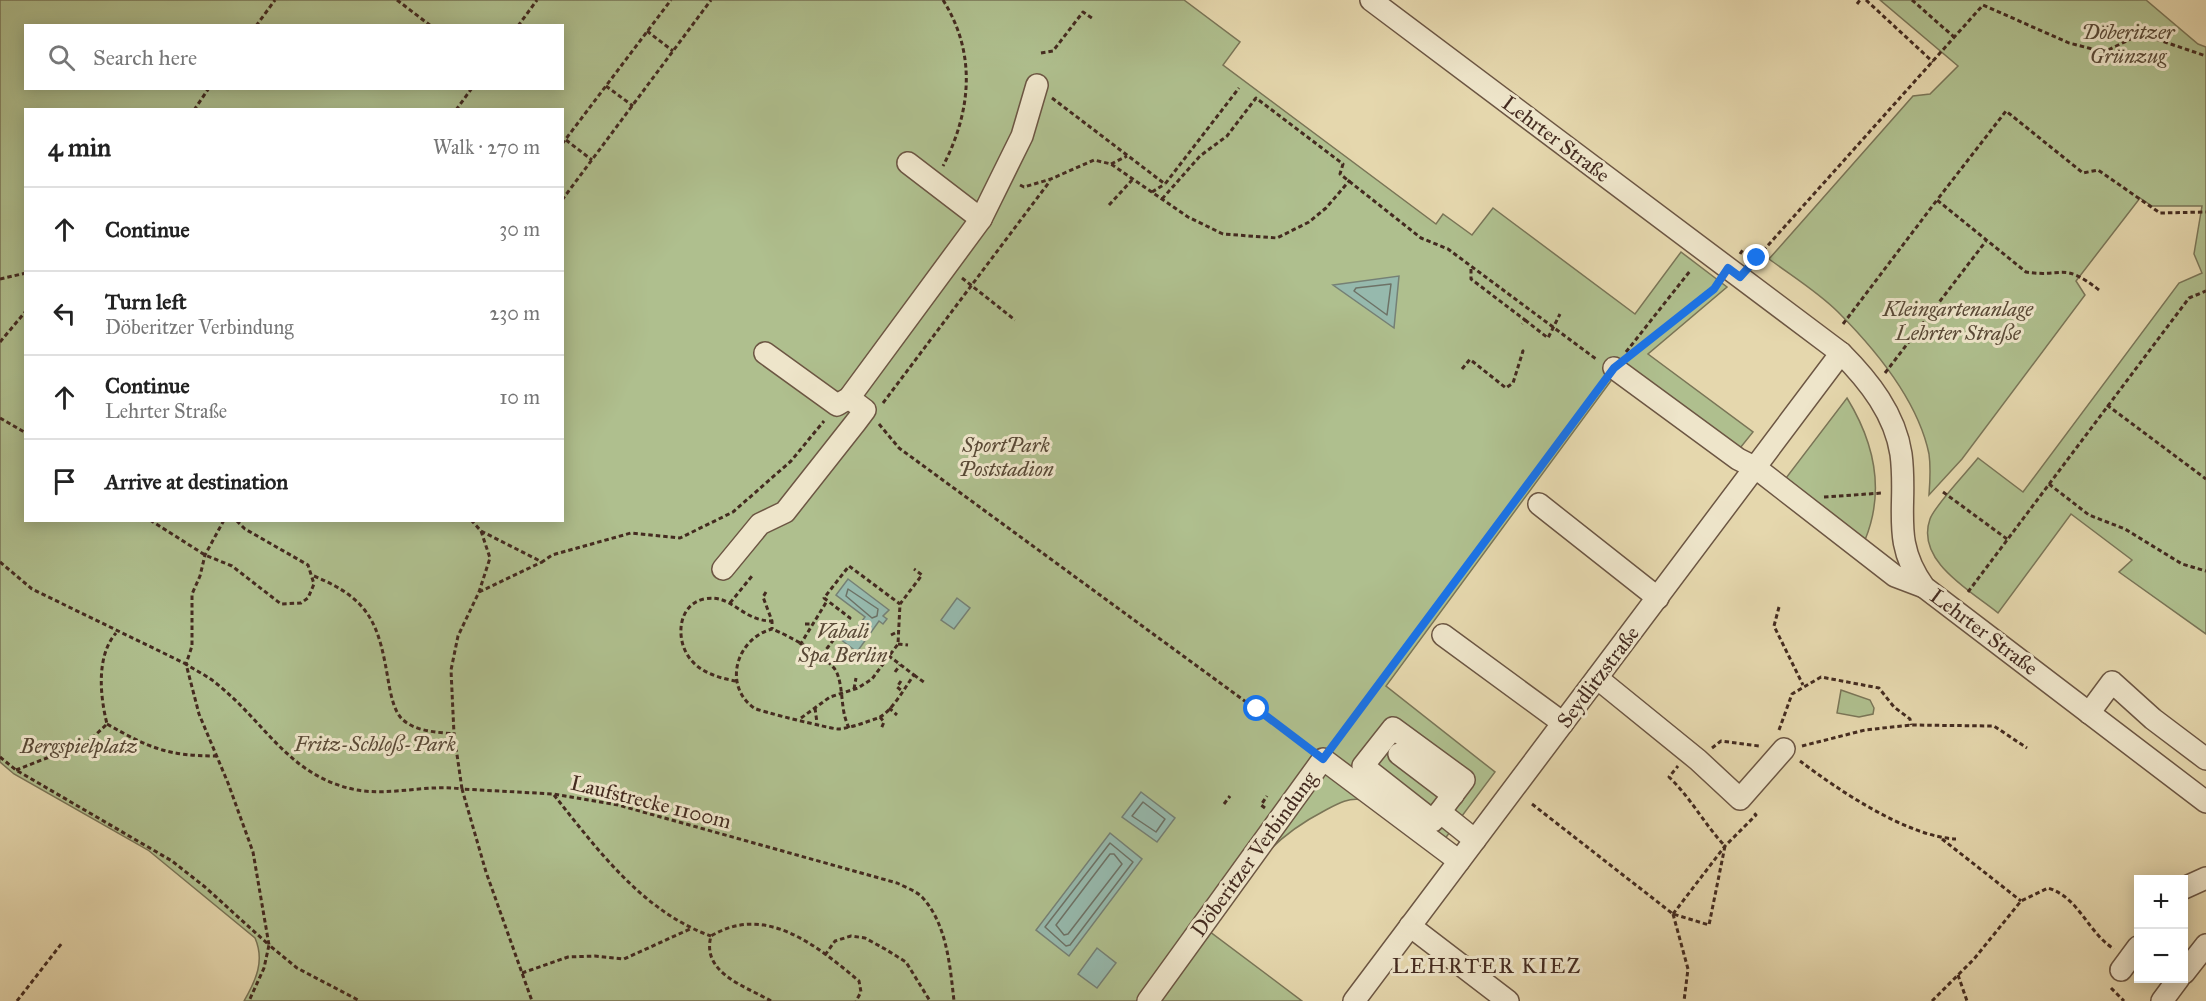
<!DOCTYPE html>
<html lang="en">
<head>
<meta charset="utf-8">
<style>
	:root { --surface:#fff; --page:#f6f6f6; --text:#222; --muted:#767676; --line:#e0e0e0 }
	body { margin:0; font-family:"IM FELL Great Primer",serif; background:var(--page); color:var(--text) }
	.controls { position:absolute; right:18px; bottom:18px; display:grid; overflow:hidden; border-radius:0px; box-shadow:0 3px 15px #0003 }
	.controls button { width:54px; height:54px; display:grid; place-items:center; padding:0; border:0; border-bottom:2px solid var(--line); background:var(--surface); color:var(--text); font:30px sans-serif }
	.stop { position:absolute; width:18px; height:18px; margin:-14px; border:4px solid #1a73e8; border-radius:50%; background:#fff }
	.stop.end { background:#1a73e8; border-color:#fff; box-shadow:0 2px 6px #0008 }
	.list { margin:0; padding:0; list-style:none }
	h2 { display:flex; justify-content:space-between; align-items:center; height:78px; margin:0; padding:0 24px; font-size:26px }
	h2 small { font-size:20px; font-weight:400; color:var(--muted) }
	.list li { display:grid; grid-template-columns:39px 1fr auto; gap:18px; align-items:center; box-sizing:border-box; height:84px; padding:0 24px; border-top:2px solid var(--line) }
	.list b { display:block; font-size:22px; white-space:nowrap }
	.list p { margin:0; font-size:20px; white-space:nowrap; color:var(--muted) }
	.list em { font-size:20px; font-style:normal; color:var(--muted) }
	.icon { flex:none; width:33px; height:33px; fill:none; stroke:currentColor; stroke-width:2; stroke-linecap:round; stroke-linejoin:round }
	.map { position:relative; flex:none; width:2206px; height:1001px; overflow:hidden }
	.search { position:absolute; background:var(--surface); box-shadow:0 3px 15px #0003; left:24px; top:24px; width:540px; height:66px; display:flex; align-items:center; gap:15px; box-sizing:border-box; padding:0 21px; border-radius:0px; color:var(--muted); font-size:22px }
	.panel { position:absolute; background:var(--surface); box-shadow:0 3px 15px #0003; left:24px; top:108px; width:540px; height:414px; border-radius:0px }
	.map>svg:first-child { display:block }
</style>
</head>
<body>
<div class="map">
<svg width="2206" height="1001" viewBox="0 0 2206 1001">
	<rect width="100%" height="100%" fill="#e5d7ad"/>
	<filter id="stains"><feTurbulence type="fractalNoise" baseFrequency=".00333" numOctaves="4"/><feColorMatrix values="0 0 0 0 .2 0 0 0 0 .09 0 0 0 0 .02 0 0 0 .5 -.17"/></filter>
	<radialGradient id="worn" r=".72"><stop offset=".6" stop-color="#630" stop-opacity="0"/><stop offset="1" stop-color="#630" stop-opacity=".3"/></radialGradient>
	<!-- green -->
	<g fill="#afbf8e" stroke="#7a7557" stroke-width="1.5" fill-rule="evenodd">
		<path d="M 0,0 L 1184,0 L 1240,42 L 1223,65 L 1436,224 L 1443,214 L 1472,235 L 1493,208 L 1635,314 L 1681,252 L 1727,287 L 1648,354 L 1753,432 L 1728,463 L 1613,378 L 1386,686 L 1495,772 L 1435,852 L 1363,800 C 1348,797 1337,804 1324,811 C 1264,842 1246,878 1209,931 L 1302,1001 L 244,1001 C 256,980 265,961 255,938 L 148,850 L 14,774 L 0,762 ZM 26,26 L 562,26 L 562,88 L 26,88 ZM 26,110 L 562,110 L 562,520 L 26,520 Z"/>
		<path d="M 1880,0 L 2146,0 L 2198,44 L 2206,47 L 2206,634 L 2119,572 L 2132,560 L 2071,514 L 1998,613 C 1971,591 1915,561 1930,519 C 1935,505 1967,472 1978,458 L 2023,492 L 2179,283 L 2202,273 L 2194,254 L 2202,206 L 2152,206 L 2140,198 L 2076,281 L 2085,295 L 1962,459 L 1929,495 C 1930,482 1931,468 1929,454 C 1918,401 1876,350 1838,312 C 1818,292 1792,276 1769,259 L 1913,96 L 1930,94 L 1958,66 Z"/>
		<path d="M 1847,398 C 1874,442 1885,491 1865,540 L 1786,478 Z"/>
		<path d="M 1841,690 L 1870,700 L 1874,708 L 1873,714 L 1859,717 L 1837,713 Z"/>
	</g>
	<!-- water -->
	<g fill="#96b9ad" stroke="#758075" stroke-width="1.5">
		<path d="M 1399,276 L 1394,328 L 1333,285 Z"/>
		<path d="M 848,579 L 889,610 L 883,616 L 887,619 L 883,624 L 879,621 L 857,652 L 840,639 L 845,633 L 850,637 L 865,617 L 836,595 Z"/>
		<path d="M 957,598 L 970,608 L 954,629 L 941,620 Z"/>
		<path d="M 1141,792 L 1175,818 L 1157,842 L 1122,817 Z"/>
		<path d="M 1110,833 L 1142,859 L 1069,956 L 1036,930 Z"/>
		<path d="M 1097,948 L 1116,963 L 1097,988 L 1078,974 Z"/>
	</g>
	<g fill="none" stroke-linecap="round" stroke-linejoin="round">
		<!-- shore -->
		<g stroke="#6d7266" stroke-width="1.5">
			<path d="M 1391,284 L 1387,315 L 1354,291 L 1356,288 Z"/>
			<path d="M 848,589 L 878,609 L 877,616 L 872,618 L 846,596 Z"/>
			<path d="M 1143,802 L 1165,819 L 1156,832 L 1132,816 Z"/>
			<path d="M 1110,843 L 1133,862 L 1070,945 L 1066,946 L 1045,927 Z"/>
			<path d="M 1110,854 L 1114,854 L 1122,864 L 1068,934 L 1064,935 L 1056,925 Z"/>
		</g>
		<defs>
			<g id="minor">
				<path d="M 1371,0 L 1841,353 C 1869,381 1895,414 1901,454 C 1908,507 1890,540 1924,587 L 2206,802"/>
				<path d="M 908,163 L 981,219"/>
				<path d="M 765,353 L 837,405 L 849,398 L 981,219 L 1022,136 L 1037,85"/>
				<path d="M 1614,368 L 1738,459 L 1756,468 L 1895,576 L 1924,587"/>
				<path d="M 1539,504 L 1658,598"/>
				<path d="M 723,569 L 760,524 L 785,512 L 856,422 L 865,410 L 849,398"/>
				<path d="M 1443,635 L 1563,723"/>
				<path d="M 1597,678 L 1698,760 L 1740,799 L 1784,749"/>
				<path d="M 2089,713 L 2112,682 L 2153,719 L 2206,759"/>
				<path d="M 1393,728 L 1464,780 L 1433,821 L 1363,766 Z"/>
				<path d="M 1399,754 L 1453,795"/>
				<path d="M 1440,812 L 1475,840"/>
				<path d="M 2184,888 L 2206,878"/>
				<path d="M 1410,926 L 1508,1001"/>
				<path d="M 2121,970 L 2138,947"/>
				<path d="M 2184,973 L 2206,945"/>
				<path d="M 1148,1001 L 1323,759 L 1459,861"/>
				<path d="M 1354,1001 L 1841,353"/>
				<path d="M 2162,1001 L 2179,978"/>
			</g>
		</defs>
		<!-- minor casing -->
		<use href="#minor" stroke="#6c5643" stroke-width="24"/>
		<!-- path -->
		<g stroke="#442b20" stroke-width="3" stroke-dasharray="4.5 3" stroke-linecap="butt">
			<path d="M 397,0 L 431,26"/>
			<path d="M 943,0 C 977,54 971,112 943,166"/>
			<path d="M 1866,0 L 1933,62"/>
			<path d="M 1912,0 L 1954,37"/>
			<path d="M 1857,4 L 1860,0"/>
			<path d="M 256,26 L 275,0"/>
			<path d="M 518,26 L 537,0"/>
			<path d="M 647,31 L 673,51"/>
			<path d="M 1041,53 L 1053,51 L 1083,12 L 1092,18"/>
			<path d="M 606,86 L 633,106"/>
			<path d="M 1052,98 L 1165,184 L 1239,88"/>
			<path d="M 194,110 L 209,88"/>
			<path d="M 456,110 L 472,88"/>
			<path d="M 566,140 L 592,160"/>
			<path d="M 562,144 L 671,0"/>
			<path d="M 1111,164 L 1127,156"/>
			<path d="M 1020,185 L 1024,187 L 1051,179 L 1094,160 L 1111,164 L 1188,217 L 1223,234 L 1277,238 L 1309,222 L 1326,208 L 1350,180"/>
			<path d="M 1152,192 L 1165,184"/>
			<path d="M 1162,199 L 1200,156 L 1227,136 L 1256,98 L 1343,164 L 1340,174 L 1421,238 L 1448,249 L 1596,359"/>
			<path d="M 562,200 L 711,0"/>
			<path d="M 1109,205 L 1132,180"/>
			<path d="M 1740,254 L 1744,248"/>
			<path d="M 1753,262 L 1983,5 L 2069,43 L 2104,52 L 2141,34 L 2206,56"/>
			<path d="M 1471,269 L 1471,279 L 1525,320 L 1522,324"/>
			<path d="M 962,278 L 1015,320"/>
			<path d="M 0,279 L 26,273"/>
			<path d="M 2099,290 C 2062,261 2064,278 2026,272 L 1937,200 L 2006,111 L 2083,173 L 2098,170 L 2160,213 L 2206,212"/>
			<path d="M 1525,320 L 1548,338 L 1560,314"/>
			<path d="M 1843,324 L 1937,200"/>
			<path d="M 0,342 L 26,311"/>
			<path d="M 1626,352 L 1690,271"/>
			<path d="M 1630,355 L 1718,283"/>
			<path d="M 1472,361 L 1506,388 L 1513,383 L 1523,351 L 1521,349"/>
			<path d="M 1462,369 L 1471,358"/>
			<path d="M 1885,373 L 1986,241"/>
			<path d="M 883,403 L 1050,181"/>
			<path d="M 2107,405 L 2206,479"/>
			<path d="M 0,418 L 26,433"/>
			<path d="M 879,424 L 899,448 L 1309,748"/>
			<path d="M 2049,484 L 2089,515 L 2125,529 L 2182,564 L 2206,571"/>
			<path d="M 1943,492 L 2007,539"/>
			<path d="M 1824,497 L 1882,493"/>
			<path d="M 150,520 L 205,555 L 232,566 L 281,604 L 301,603 L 308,598 L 314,584 L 308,565 L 245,529 L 236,520"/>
			<path d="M 224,520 L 205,555 L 200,576 L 192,594 L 192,646 L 186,664 C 196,671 208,676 217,684 C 266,723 289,777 357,790 C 392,796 428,784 462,789 L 486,872 L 532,1001"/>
			<path d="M 471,520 L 481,531 L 490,558 L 479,592 L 458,636 L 451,670 L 454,734 L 462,789 L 553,794 L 618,805 L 897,883 C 905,887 916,891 922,897 C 947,924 950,966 954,1001"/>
			<path d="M 481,531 L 542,562 L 552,555 L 631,533 L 680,538 L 733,512 L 791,461 L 824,421"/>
			<path d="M 0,562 L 32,589 L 186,664 L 199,714 L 228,783 L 253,852 L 269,945 L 297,968 L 360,1001"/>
			<path d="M 314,576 C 372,600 379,625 389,685 C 391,695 394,711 402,719 C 416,732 437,732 454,734"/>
			<path d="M 479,592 L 542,562"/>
			<path d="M 766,592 L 763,597 L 772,621 L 772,629"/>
			<path d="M 1968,592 L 2189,298 L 2206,291"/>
			<path d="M 730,603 L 752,576"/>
			<path d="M 1779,607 L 1774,626 L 1803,685"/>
			<path d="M 805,624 L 813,624"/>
			<path d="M 891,635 L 899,631"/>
			<path d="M 898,644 L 908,645"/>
			<path d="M 800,645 L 827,601"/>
			<path d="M 822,655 L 850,618 L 824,598 L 849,566 L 900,604"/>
			<path d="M 895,672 L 900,665"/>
			<path d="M 914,675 L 925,683"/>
			<path d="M 736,681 C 719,678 702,673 691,660 C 675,641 677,605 704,599 C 732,593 741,621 772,621"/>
			<path d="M 901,681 L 897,687 L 902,691"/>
			<path d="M 854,689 L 856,678"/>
			<path d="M 815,708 L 817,723"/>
			<path d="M 889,708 L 897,715"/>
			<path d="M 880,717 L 884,722 L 881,729"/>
			<path d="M 801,718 L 830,697 L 858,688 L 872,679 L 898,644 L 900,604 L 922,575 L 914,569"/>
			<path d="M 107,724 C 149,748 168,756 216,756"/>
			<path d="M 849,728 C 840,710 844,691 837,673 C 832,659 786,634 772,629 C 737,638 722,685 754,708 C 758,711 832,729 838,729 C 851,728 866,722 878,718 C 892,712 905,687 914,675 L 889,656"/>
			<path d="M 1779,730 L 1792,694 L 1821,677 L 1879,688 L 1894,707 L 1910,719 L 1911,725"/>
			<path d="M 1335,744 L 1603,383"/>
			<path d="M 1802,746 L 1865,730 L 1911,725 L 1994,726 L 2027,748"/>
			<path d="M 1712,748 L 1721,741 L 1759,746"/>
			<path d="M 0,757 L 16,770 L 172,861 L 205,887 L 269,945 L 264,968 L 249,1001"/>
			<path d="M 1800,761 C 1838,790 1908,837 1956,839"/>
			<path d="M 16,770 L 88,742 L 107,724 C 100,696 96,656 116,633"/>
			<path d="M 554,795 C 597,849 643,912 711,936"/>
			<path d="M 1224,804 L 1230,796"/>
			<path d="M 1532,804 L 1673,914 L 1709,925 L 1725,846 C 1704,824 1691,798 1669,777 L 1678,766"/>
			<path d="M 1265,808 L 1261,805 L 1267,796"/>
			<path d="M 1942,839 L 2021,901"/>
			<path d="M 1673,914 L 1725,846 L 1756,815 L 1754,813"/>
			<path d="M 1673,914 L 1688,969 L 1684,1001"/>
			<path d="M 825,955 L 835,941 L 851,936 L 865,938 L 885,949 L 906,962 L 930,1001"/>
			<path d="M 522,973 L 568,957 L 595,956 L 624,959 L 690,929"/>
			<path d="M 1958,975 L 1967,1001"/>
			<path d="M 2111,988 L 2124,1001"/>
			<path d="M 17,1001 L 62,943"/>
			<path d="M 771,1001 C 745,986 701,973 711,936 C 766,903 817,946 859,981 L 861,992 L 856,1001"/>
			<path d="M 1932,1001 L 1974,959 L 2021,901 L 2048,888 C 2080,898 2087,932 2114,949"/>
		</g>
		<!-- minor -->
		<use href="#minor" stroke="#eee5ca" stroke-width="21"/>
	</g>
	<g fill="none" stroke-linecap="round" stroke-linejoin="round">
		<!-- route -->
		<path stroke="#1a73e8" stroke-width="8" d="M 1257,709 L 1323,759 L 1614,368 L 1714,289 L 1728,268 L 1740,277 L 1757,258"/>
	</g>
	<g text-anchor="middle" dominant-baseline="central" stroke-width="6" stroke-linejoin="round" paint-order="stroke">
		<!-- park labels -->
		<g font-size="21" font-style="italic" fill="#594936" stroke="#eee5ca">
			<text x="2128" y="32">Döberitzer<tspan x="2128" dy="24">Grünzug</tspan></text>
			<text x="1958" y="309">Kleingartenanlage<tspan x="1958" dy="24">Lehrter Straße</tspan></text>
			<text x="1006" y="445">SportPark<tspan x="1006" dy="24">Poststadion</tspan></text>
			<text x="843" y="631">Vabali<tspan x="843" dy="24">Spa Berlin</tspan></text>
			<text x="375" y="744">Fritz-Schloß-Park</text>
			<text x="79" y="746">Bergspielplatz</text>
		</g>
		<!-- street labels -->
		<g font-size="21" fill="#442b20" stroke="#eee5ca">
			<text transform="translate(1556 139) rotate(37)">Lehrter Straße</text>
			<text transform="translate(1984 632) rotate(37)">Lehrter Straße</text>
			<text transform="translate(1598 677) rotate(-53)">Seydlitzstraße</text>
			<text transform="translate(651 802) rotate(14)">Laufstrecke 1100m</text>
			<text transform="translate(1254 854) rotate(-54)">Döberitzer Verbindung</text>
		</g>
		<!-- neighbourhood labels -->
		<g font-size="22" letter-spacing="1.5" fill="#442b20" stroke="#eee5ca">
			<text x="1487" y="965">LEHRTER KIEZ</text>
		</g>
	</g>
	<rect width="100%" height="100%" filter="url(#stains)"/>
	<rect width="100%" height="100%" fill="url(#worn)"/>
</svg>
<div class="controls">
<button>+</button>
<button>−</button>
</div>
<div class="stop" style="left:1257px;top:709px"></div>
<div class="stop end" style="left:1757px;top:258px"></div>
<div class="search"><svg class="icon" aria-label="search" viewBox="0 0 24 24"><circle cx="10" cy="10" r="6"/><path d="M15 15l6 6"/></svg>Search here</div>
<section class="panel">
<h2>4 min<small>Walk · 270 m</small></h2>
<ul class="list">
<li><svg class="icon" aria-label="ahead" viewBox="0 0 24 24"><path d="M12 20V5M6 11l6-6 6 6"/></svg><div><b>Continue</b></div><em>30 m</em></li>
<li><svg class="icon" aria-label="left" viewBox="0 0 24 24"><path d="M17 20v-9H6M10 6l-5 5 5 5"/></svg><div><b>Turn left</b><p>Döberitzer Verbindung</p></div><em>230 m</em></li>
<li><svg class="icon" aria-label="ahead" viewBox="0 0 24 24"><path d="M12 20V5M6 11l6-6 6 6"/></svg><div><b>Continue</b><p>Lehrter Straße</p></div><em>10 m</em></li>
<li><svg class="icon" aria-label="arrive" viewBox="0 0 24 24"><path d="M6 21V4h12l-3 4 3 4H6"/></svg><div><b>Arrive at destination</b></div></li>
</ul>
</section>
</div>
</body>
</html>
